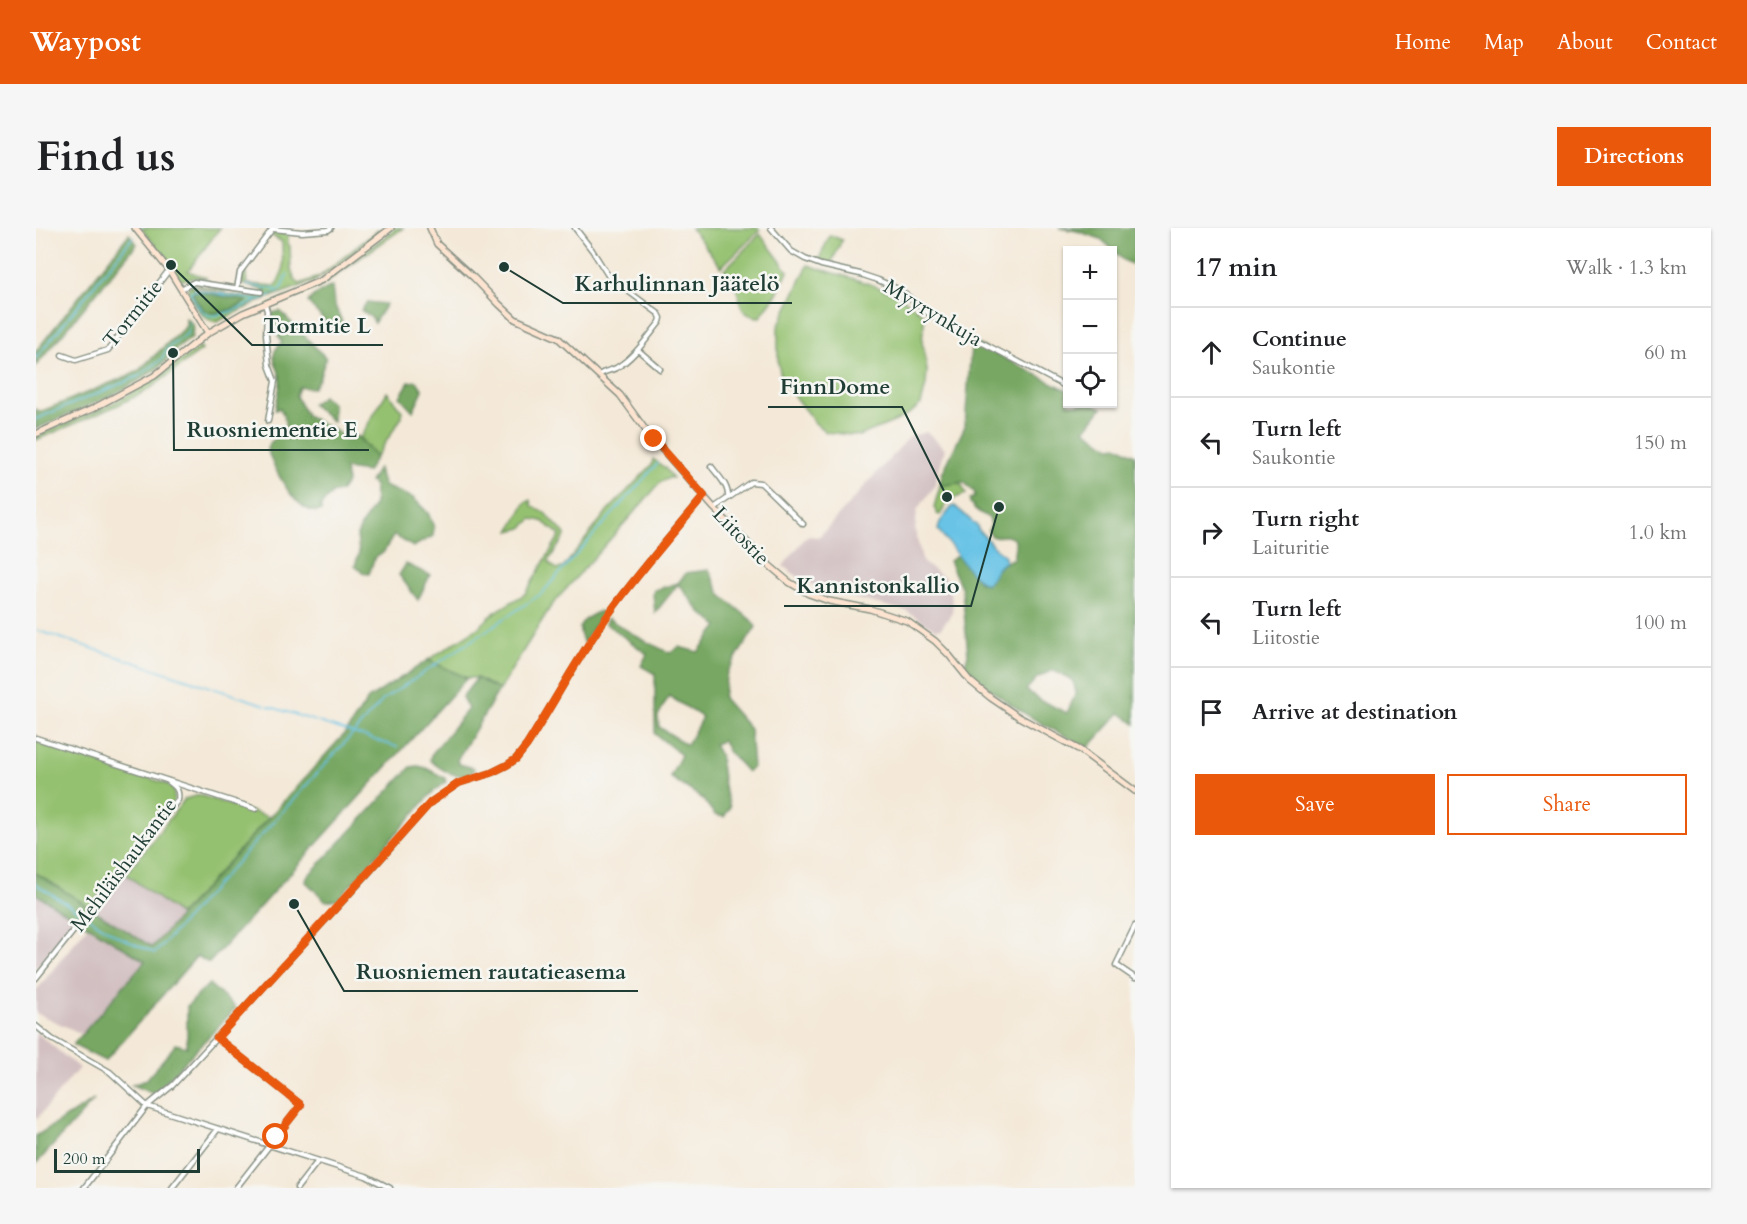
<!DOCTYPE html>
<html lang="en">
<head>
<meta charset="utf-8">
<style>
	:root { --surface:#fff; --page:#f6f6f6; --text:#202124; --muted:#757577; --line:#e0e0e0; --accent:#ea580c }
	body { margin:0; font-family:Cardo,serif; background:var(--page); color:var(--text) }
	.controls { position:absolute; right:18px; top:18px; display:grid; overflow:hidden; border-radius:0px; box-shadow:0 2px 4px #0004 }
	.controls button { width:54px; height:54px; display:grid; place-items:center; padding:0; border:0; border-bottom:2px solid var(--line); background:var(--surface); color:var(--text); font:30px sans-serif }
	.scale { position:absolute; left:18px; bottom:15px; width:146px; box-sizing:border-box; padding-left:6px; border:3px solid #1f3d34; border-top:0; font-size:16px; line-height:21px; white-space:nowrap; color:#1f3d34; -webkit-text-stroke:4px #f6f6f2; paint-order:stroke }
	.stop { position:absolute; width:18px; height:18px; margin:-14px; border:4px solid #ea580c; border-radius:50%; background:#fff }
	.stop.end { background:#ea580c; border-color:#fff; box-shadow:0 2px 6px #0008 }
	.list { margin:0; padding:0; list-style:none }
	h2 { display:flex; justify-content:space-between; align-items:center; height:78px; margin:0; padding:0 24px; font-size:26px }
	h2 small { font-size:20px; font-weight:400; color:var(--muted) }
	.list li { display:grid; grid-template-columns:39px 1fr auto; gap:18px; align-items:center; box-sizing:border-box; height:90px; padding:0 24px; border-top:2px solid var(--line) }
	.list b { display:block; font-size:22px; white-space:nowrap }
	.list p { margin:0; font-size:20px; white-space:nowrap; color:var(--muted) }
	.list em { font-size:20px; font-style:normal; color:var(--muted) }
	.actions { display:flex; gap:12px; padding:18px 24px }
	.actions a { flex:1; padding:14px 0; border:2px solid var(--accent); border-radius:0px; text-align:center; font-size:21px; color:var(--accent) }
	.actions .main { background:var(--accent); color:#fff }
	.icon { flex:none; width:33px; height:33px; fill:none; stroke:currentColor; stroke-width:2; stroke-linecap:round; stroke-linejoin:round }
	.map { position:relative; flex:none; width:1099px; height:960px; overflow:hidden; border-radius:0px }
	header { display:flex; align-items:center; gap:36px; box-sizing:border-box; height:84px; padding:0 30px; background:var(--accent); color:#fff }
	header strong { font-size:28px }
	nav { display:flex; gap:33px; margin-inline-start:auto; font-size:21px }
	.intro { display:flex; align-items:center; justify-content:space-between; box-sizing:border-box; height:144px; padding:0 36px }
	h1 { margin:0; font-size:42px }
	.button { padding:15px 27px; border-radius:0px; background:var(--accent); color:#fff; font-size:21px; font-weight:700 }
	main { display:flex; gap:36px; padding:0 36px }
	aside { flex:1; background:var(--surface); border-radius:0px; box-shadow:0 2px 4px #0004 }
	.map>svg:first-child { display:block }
</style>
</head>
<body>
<header>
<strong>Waypost</strong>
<nav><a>Home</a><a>Map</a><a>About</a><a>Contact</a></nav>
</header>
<div class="intro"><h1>Find us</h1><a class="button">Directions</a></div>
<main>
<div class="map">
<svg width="1099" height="960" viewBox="0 0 1099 960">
	<rect width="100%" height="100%" fill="#f6f6f2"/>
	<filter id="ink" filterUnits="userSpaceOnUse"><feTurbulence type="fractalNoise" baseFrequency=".0167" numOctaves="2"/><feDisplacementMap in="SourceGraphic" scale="12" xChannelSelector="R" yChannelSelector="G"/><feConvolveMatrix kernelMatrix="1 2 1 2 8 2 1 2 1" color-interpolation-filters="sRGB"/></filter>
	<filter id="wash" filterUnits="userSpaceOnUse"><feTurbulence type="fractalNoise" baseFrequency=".008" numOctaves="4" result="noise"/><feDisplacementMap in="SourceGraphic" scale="24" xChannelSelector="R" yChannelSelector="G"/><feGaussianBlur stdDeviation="1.35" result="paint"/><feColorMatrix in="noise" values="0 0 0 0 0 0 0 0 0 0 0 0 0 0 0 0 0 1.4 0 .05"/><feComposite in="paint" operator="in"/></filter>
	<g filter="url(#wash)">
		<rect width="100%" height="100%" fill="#f4e9d8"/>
		<!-- industrial -->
		<g fill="#d2bfc1">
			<path d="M 891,204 L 909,221 L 898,259 L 881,282 L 879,302 L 887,335 L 910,350 L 917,376 L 916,385 L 905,400 L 899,401 L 871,383 L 801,366 L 766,352 L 747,338 L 771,308 L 783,309 L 874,208 Z"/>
			<path d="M 90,646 L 144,687 L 116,719 L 60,683 Z"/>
			<path d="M 0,666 L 39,691 L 0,740 Z"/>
			<path d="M 51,699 L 109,733 L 46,806 L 0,785 L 0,763 Z"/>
			<path d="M 0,804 L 43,840 L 0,892 Z"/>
		</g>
		<!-- green -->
		<g fill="#94c170" stroke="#5a7f52" stroke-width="1.5">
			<path d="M 105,0 L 184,0 L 152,43 L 171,50 L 156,50 L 146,52 L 142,50 L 134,36 Z"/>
			<path d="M 360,0 L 367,0 L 283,59 L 232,80 L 234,76 L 280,59 L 304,43 Z"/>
			<path d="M 655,0 L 722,0 L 724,2 L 685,39 Z"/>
			<path d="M 343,1 L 339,7 L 297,41 L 279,53 L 226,72 L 181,94 C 166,92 159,77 151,66 L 153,58 L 158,57 L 190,62 L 189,63 L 159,58 L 157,59 L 158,61 L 216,70 L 230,63 L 206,56 C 204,50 205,47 209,42 L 211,56 L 240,58 L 247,42 L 246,14 L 235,7 L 238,3 L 252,5 L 252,16 L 254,18 L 255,41 L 259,52 L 264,56 L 283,49 Z"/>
			<path d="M 724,6 L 752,43 L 740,67 L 724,89 C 701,88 707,74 699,58 C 697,53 691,48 687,43 Z"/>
			<path d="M 794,7 L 806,12 L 795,36 L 783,31 Z"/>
			<path d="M 772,37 C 802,47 833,53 862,68 C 872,73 880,81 889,87 L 886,113 L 891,142 L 890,157 L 885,176 L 876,184 L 860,193 L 823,208 L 790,204 L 779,195 L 758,168 L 745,148 L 742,135 L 742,99 Z"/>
			<path d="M 164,119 L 166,122 L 112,162 L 80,178 L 0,212 L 0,209 C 24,196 49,189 73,177 C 106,161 135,140 164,119 Z"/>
			<path d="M 351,164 L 366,183 L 366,189 L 340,229 L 324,210 Z"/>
			<path d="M 617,231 L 629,240 L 637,250 L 633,250 L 625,254 L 515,378 L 463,462 L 441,450 L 431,450 L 392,432 L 442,400 L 459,384 L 489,366 L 524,307 L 506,293 L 496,291 L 486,300 L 474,303 L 489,275 L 495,272 L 496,278 L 509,285 L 529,306 L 529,308 L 513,332 L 514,336 L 521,341 L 527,340 L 569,286 L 616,237 Z"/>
			<path d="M 915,251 L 926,257 L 930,266 L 913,272 L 904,287 L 901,286 L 898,279 L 904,258 Z"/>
			<path d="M 0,514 L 131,556 L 138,563 L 138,573 L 53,679 L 0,645 Z"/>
			<path d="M 163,567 L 233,589 L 144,687 L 90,646 L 149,571 Z"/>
		</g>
		<!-- forest -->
		<g fill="#77a762" stroke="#4b724b" stroke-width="1.5" fill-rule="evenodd">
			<path d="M 1023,0 L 1099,0 L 1099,38 L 1087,32 L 1065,11 L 1041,3 Z"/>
			<path d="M 93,6 L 101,16 L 0,138 L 0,123 Z"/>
			<path d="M 296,58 L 298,75 L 306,94 L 304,103 L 292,97 L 272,74 L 277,68 Z"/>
			<path d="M 160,63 L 211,73 C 200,80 181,90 168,82 C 163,78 160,71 156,65 Z"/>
			<path d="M 331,74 L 350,76 L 338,95 L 337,91 L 325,82 Z"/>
			<path d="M 244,83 L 290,130 L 283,151 L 277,160 L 263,159 L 260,168 L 271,188 L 299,202 L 310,212 L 321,208 L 340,229 L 331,244 L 309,241 L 311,254 L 304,264 L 296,265 L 285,278 L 285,283 C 283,283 277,284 276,283 C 255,276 238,240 231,221 C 239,200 259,212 244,180 L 239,182 C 241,172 245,159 244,149 C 241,133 231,128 246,114 L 236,97 L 236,85 Z"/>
			<path d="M 150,90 L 157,97 L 156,109 L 133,127 L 134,129 C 128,136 121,141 113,146 C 78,170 38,183 0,201 L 0,181 L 4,184 L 101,144 L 150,98 Z"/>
			<path d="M 937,114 L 1031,162 L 1032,176 L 1057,176 L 1066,180 L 1049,202 L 1074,219 L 1083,218 L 1099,227 L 1099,496 L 1084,485 L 1052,520 C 1007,497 964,475 928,437 L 932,427 L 926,361 L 913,333 L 922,327 L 944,354 L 950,356 L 953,354 L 961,338 L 978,330 C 977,324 980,319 979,312 C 972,306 966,308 957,309 L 952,303 L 955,296 L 953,290 L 938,281 L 937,277 L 934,275 L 934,271 L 938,270 L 939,265 L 928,254 L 904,258 L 906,246 L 929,198 L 935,118 ZM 1016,442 L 1037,452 L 1040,465 L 1031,485 L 1006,473 L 990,462 L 1001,450 Z"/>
			<path d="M 381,153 L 387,162 L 377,183 L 364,169 L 373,154 Z"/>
			<path d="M 287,168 L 297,176 L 297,194 L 276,176 Z"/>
			<path d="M 342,240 L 348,258 L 377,270 L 392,285 L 398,299 L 397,308 L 377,319 L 358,307 L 347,325 L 339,329 L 333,346 L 327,345 L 319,338 L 323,325 L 321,307 L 326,296 L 339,276 L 338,257 L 334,254 Z"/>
			<path d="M 370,336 L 394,347 L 382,372 L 363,347 Z"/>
			<path d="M 673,342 L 685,367 L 715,392 L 720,399 L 691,444 L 687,470 L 714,501 L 717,539 L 711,544 L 692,523 L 687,513 L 678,516 L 684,528 L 688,558 L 694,579 L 688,589 L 679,587 L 666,570 L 634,549 L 645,527 L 619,506 L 619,446 L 605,438 L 611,426 L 569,395 L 572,390 C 592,404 612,415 634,425 L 643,419 L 662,424 L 682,398 L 665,385 L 642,356 L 619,385 L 617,365 L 618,362 L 642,355 L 650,345 ZM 633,468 L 666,489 L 651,517 L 623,499 L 622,488 Z"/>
			<path d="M 564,383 L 567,385 L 548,415 C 537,396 549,390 564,383 Z"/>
			<path d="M 392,432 L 431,450 L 173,735 L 161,728 L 69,833 L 37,817 L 109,733 L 0,666 L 0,645 L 116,719 L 311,503 L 332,471 Z"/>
			<path d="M 441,450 L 463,462 L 421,532 L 423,536 L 438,540 L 437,544 C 422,552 406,543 394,532 L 395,527 L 432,481 L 426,469 Z"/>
			<path d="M 382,538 L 390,540 L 409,550 L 410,554 L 397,564 L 302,671 L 290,673 L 270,654 L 271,649 L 375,539 Z"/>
			<path d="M 173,756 L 200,780 L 118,866 L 96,857 L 110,852 L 140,816 L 151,819 L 151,778 Z"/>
			<path d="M 58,872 L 0,936 L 0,908 Z"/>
		</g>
		<!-- water -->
		<path fill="#68c3e6" stroke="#44808d" stroke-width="1.5" d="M 919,278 L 941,298 L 942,301 L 956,317 L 969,328 L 969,334 C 957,341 959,350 950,356 C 933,350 914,314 902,302 L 904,294 L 916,279 Z"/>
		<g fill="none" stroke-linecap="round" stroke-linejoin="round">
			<!-- stream -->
			<g stroke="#68c3e6" stroke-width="1.5">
				<path d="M 104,0 L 105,0"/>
				<path d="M 211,57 L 242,62"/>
				<path d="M 220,72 L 160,62 L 154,64 C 158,72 163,83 172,87 C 183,92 230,68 244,63 L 252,46"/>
				<path d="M 0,130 L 97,9"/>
				<path d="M 0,191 L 103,148 L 126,131 L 132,120 L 152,105 L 153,94"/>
				<path d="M 0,402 L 229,477"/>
				<path d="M 232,478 L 361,519"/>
				<path d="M 0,656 L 47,686"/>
				<path d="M 53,690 L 83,709 L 119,725 L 348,471 L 505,366 L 622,235"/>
			</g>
		</g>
	</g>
	<g filter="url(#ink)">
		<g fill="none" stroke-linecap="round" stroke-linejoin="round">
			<defs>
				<g id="street">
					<path d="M 539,0 L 556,22 L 573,49 L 623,86 L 625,90 L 624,94 C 611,110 598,130 580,140 C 574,143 568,143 563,147"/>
					<path d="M 735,0 L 755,23 L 769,31 L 785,37 L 824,46 L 842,52 L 864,62 L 897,89 L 1029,158"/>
					<path d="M 237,1 L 266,4 L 292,2 L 295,0"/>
					<path d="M 201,60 L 204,44 L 237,0"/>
					<path d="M 145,61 L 158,54 L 225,64"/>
					<path d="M 229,76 L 231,83 L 230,107 L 233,137 L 239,153 L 232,193"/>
					<path d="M 602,122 L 624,141"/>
					<path d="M 26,127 L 40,132 L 72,122 L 133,42"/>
					<path d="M 675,238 C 682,248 693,257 692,270"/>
					<path d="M 678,280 L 715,254 L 725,255 L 767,296"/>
					<path d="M 0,510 L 220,581"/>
					<path d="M 1099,698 L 1080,737 L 1099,750"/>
					<path d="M 0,750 L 142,572 C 144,562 139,558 132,553"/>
					<path d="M 0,798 L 16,811 L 74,844 L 111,878 L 330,948 L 354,960"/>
					<path d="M 181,810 L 265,877 L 200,960"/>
					<path d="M 48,960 L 111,878 L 137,857 L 329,649 L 395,574 L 423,555 L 455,545 L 471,537 L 480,531 L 491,517 C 518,474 542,429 572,387 C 601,346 635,307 668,268"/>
					<path d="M 136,960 L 182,901"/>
					<path d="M 261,960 L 282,933"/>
				</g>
				<g id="secondary">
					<path d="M 99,0 L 133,42 L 172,105"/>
					<path d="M 394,0 L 401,16 L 438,50 L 463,76 L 479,91 L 522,110 L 584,167 L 611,204 L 678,280 L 734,338 L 753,354 L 773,366 L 793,373 L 834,381 L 871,393 L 899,413 L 913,427 L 934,453 L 955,470 L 983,489 L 1044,522 L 1099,563"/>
					<path d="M 0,206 L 56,181 L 118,148 L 172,105 L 207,85 L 286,52 L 355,0"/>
				</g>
			</defs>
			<!-- street casing -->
			<use href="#street" stroke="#8a9386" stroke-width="7"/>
			<!-- secondary casing -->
			<use href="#secondary" stroke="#8a9386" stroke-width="8"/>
			<!-- street -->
			<use href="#street" stroke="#fff" stroke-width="4"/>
			<!-- secondary -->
			<use href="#secondary" stroke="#fde4d1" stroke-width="5"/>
		</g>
	</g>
	<g fill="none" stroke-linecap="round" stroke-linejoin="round" filter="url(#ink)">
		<!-- route -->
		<path stroke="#ea580c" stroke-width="8" d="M 240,909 L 265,877 L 181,810 L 328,649 L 395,574 L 423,555 L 455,545 L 471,537 L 480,531 L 491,517 C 518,474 542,429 572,387 C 601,346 635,308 668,268 L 618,211"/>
	</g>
	<g text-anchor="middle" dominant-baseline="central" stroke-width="5" stroke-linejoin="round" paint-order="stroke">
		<!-- street labels -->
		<g font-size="21" fill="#1f3d34" stroke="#f6f6f2">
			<text transform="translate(897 85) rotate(31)">Myyrynkuja</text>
			<text transform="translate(97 86) rotate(-51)">Tormitie</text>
			<text transform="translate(705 308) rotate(46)">Liitostie</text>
			<text transform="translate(88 637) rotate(-53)">Mehiläishaukantie</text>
		</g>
	</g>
	<!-- callouts -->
	<path fill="none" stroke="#1f3d34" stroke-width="2" d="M468 39L527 75H756M135 37L216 117H347M911 269L866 179H732M137 125L138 222H333M963 279L935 378H748M258 676L308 763H602"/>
	<g fill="#1f3d34" stroke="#f6f6f2" stroke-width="2">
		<circle cx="468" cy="39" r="6"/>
		<circle cx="135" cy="37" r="6"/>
		<circle cx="911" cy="269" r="6"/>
		<circle cx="137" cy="125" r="6"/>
		<circle cx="963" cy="279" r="6"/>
		<circle cx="258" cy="676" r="6"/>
	</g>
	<g font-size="22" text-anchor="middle" font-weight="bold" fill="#1f3d34" stroke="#f6f6f2" stroke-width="5" stroke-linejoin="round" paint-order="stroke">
		<text x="641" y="63">Karhulinnan Jäätelö</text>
		<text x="281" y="105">Tormitie L</text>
		<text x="799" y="166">FinnDome</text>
		<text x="236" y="209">Ruosniementie E</text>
		<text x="842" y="365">Kannistonkallio</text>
		<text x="455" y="751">Ruosniemen rautatieasema</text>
	</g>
</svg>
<div class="controls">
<button>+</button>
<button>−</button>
<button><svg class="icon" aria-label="locate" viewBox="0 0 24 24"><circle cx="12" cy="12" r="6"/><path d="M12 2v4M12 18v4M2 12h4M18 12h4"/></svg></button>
</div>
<div class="scale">200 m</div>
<div class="stop" style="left:240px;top:909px"></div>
<div class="stop end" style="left:618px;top:211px"></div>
</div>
<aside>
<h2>17 min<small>Walk · 1.3 km</small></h2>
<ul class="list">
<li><svg class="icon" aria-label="ahead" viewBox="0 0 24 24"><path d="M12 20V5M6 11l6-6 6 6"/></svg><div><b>Continue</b><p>Saukontie</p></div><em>60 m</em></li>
<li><svg class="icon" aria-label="left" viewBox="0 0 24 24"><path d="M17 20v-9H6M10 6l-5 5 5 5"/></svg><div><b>Turn left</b><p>Saukontie</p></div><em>150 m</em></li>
<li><svg class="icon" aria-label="right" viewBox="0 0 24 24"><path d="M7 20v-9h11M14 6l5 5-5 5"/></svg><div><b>Turn right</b><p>Laituritie</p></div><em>1.0 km</em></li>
<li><svg class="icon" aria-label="left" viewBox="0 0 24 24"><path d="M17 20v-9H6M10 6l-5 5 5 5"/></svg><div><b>Turn left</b><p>Liitostie</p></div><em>100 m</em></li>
<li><svg class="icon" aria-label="arrive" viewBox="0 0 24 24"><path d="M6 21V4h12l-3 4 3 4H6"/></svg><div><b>Arrive at destination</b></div></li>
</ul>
<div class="actions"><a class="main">Save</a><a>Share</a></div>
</aside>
</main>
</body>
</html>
